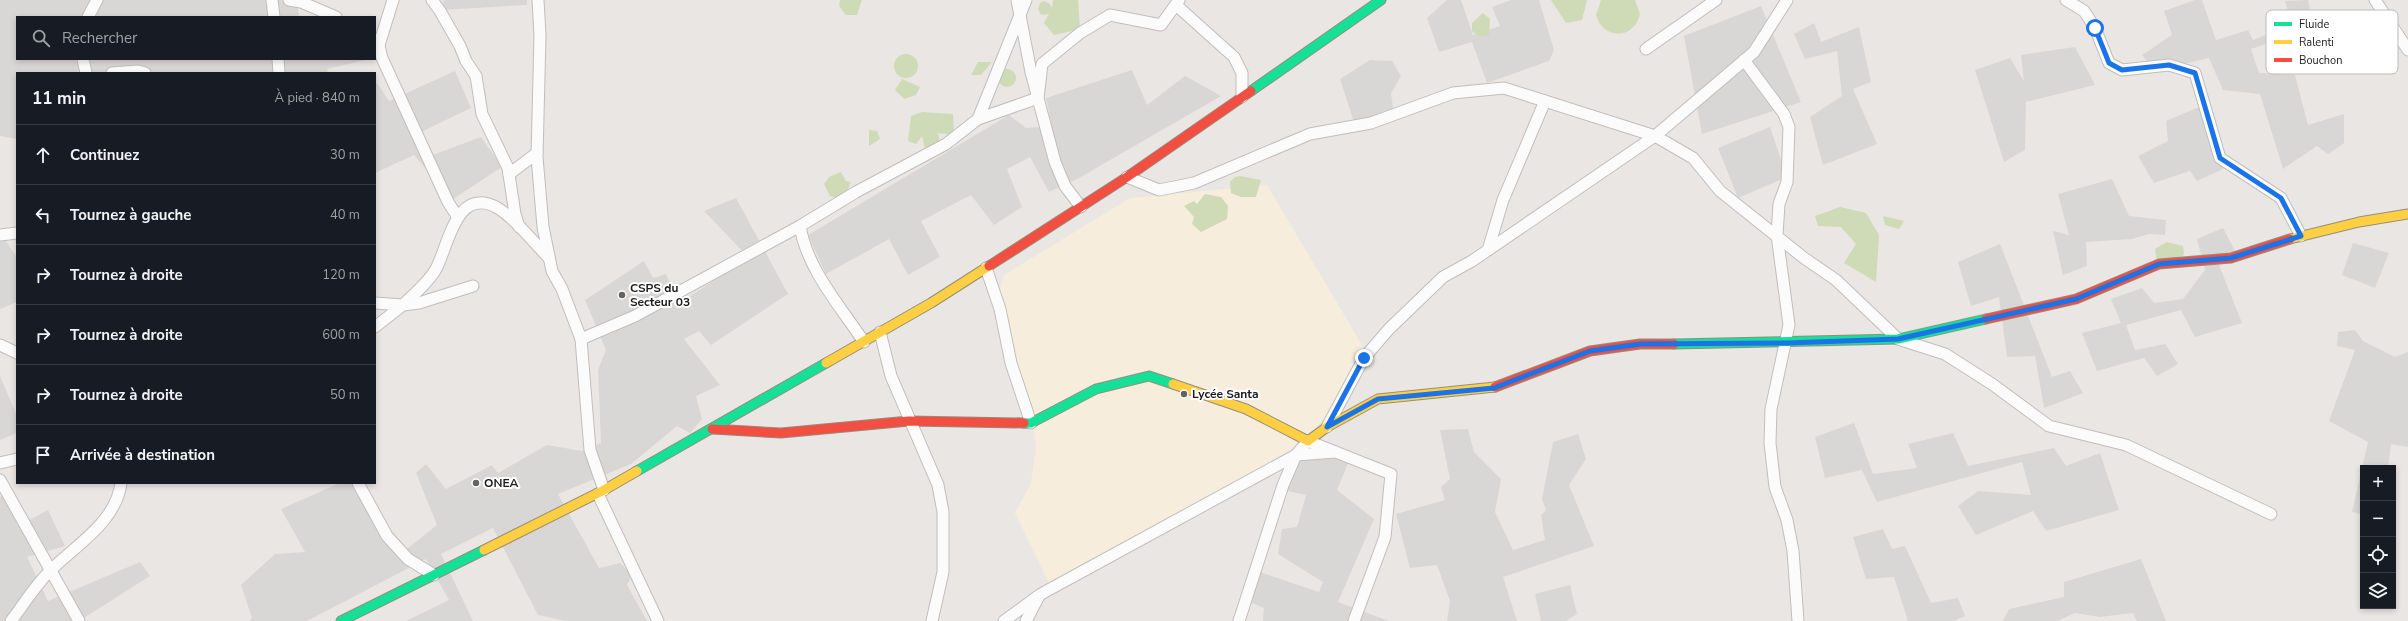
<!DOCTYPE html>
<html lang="fr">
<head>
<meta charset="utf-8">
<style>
	:root { --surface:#171b24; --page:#242831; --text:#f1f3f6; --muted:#9ea1a6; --line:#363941 }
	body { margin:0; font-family:"Nunito Sans",sans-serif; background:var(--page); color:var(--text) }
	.controls { position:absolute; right:12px; bottom:12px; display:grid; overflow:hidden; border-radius:0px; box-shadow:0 2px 6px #0003 }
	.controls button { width:36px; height:36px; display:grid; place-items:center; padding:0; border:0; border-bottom:1px solid var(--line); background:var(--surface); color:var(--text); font:20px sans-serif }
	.stop { position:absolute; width:12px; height:12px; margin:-9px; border:3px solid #1a73e8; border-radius:50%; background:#fff }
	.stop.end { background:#1a73e8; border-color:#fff; box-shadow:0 1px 4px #0008 }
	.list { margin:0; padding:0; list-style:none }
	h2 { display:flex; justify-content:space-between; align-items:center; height:52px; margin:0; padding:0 16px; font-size:17px }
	h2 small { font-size:13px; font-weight:400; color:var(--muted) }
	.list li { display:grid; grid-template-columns:26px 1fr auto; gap:12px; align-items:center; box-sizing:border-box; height:60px; padding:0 16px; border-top:1px solid var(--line) }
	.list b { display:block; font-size:15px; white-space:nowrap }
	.list em { font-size:13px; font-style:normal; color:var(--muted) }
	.icon { flex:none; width:22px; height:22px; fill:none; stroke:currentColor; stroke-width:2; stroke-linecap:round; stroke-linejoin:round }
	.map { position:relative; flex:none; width:2408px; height:621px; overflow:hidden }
	.search { position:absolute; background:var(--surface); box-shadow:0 2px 6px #0003; left:16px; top:16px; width:360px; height:44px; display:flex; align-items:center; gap:10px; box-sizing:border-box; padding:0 14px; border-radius:0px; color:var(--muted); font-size:15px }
	.panel { position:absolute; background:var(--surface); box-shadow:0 2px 6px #0003; left:16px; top:72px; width:360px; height:412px; border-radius:0px }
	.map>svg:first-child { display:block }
</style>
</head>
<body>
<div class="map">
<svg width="2408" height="621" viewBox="0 0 2408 621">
	<rect width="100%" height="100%" fill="#eae6e4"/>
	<!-- residential -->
	<g fill="#d9d7d6">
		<path d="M 0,0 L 297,0 L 299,17 L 17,17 L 17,59 L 370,59 L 327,69 L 328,73 L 17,73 L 17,139 L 0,136 Z"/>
		<path d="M 444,0 L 527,0 L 527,5 L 441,10 Z"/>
		<path d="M 1447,0 L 1461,0 L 1473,35 L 1500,26 L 1492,7 L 1511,0 L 1539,0 L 1554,50 L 1549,61 L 1487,83 L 1472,42 L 1439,52 L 1427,18 Z"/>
		<path d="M 2195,0 L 2202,0 L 2216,40 L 2248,30 L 2253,40 L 2292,25 L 2285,1 L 2308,0 L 2317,40 L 2307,51 L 2290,36 L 2251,49 L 2259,73 L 2295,75 L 2308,125 L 2344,114 L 2344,143 L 2328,154 L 2317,146 L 2283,169 L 2260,94 L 2223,90 L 2209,58 L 2155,71 L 2142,55 L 2172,35 L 2164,11 Z"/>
		<path d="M 1761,6 L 1801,102 L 1702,134 L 1684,36 Z"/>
		<path d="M 1814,23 L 1821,42 L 1859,27 L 1871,82 L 1853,89 L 1877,144 L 1823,165 L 1810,117 L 1842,96 L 1837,51 L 1805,59 L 1794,34 Z"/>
		<path d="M 2075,47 L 2095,85 L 2026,102 L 2025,150 L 2004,162 L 1975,70 L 2010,58 L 2024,81 L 2021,55 Z"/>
		<path d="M 1370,60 L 1392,61 L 1401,76 L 1391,93 L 1393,108 L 1355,125 L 1340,79 Z"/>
		<path d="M 1132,70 L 1147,105 L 1185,76 L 1221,96 L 1079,178 L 1049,192 L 1030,157 L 1007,169 L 1022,207 L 994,225 L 971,195 L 921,221 L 940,257 L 908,275 L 889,239 L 826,274 L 808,235 L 1009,115 L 1026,128 L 1052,126 L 1046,98 Z"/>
		<path d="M 455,71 L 471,108 L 421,132 L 430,156 L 481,137 L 502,167 L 453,199 L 414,155 L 375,173 L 375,84 L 377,83 L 389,101 Z"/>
		<path d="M 2199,107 L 2223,169 L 2197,181 L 2190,171 L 2154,183 L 2138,156 L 2168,141 L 2166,121 Z"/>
		<path d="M 1770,127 L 1787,177 L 1738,198 L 1718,148 Z"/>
		<path d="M 2112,179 L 2129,216 L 2166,220 L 2165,235 L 2149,234 L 2132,239 L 2086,242 L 2087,266 L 2063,275 L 2053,231 L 2069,235 L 2058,194 Z"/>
		<path d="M 736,198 L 788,294 L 711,345 L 699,331 L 684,339 L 720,385 L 696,396 L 702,419 L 690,433 L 677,426 L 631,464 L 558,494 L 599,568 L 620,563 L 632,575 L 627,585 L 647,621 L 566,621 L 538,615 L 493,528 L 441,554 L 473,621 L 406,621 L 449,600 L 426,559 L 307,621 L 249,621 L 252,618 L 241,585 L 275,554 L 305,552 L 281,509 L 340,483 L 350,483 L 397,557 L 437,525 L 416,473 L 426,464 L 446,489 L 492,465 L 498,473 L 547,445 L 582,451 L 601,443 L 598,370 L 606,350 L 585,300 L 644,261 L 653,278 L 666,274 L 679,303 L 749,258 L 704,211 Z"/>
		<path d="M 2223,228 L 2236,253 L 2219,265 L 2242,323 L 2195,337 L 2181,310 L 2126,325 L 2135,350 L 2165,344 L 2178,364 L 2157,376 L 2144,358 L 2097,371 L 2082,333 L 2121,323 L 2111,299 L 2142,288 L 2154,303 L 2183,299 L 2205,270 L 2197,239 Z"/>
		<path d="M 5,239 L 17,258 L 17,302 L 0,309 L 0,240 Z"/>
		<path d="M 2353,243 L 2389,253 L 2375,288 L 2342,275 Z"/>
		<path d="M 2000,244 L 2052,377 L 2070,371 L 2083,393 L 2044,408 L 2035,356 L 2007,357 L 1999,297 L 1971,306 L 1958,262 Z"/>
		<path d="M 2355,330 L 2363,341 L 2395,357 L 2408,352 L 2408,447 L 2391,444 L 2388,468 L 2363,468 L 2363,515 L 2352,512 L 2368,442 L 2329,421 L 2355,350 L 2337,346 L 2338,332 Z"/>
		<path d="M 0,376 L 17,416 L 17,433 L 0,440 Z"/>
		<path d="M 1854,423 L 1873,474 L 1917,468 L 1908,444 L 1953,433 L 1968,466 L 2054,448 L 2066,466 L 2100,453 L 2119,510 L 2046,531 L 2033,511 L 1976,535 L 1958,506 L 1978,491 L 2031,495 L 2022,462 L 1877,502 L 1862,470 L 1825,478 L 1815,437 Z"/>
		<path d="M 1468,429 L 1474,452 L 1501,479 L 1495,512 L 1513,550 L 1545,540 L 1541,515 L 1546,510 L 1542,499 L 1553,442 L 1578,434 L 1586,459 L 1569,485 L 1594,546 L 1503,577 L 1517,621 L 1447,621 L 1450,601 L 1437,565 L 1410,568 L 1396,514 L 1445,500 L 1441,487 L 1450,479 L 1440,430 Z"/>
		<path d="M 1293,453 L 1349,461 L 1337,490 L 1374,519 L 1338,602 L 1389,621 L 1263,621 L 1264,608 L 1242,599 L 1254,570 L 1319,592 L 1323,582 L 1278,554 L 1282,529 L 1297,527 L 1306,495 L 1283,490 Z"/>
		<path d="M 4,496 L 18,526 L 48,510 L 65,546 L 27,557 L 48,601 L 140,562 L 150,576 L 79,621 L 0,621 L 0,497 Z"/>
		<path d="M 1883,529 L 1892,549 L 1905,546 L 1931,603 L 1958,598 L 1965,616 L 1954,621 L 1908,621 L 1894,577 L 1866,579 L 1853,537 Z"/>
		<path d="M 2141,559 L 2166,621 L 2137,621 L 2133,613 L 2100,617 L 2075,613 L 2058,621 L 2003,621 L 2009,609 L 2064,597 L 2064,582 Z"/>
		<path d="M 1570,585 L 1577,614 L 1566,621 L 1541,621 L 1535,594 Z"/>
	</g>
	<!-- education -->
	<path fill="#f6eddd" d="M 1267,185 L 1371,360 L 1297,452 L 1050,585 L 1015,513 L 1031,483 L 1036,447 L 1031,412 L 999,292 L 1004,275 L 1130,198 Z"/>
	<!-- forest -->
	<g fill="#cfdbb6">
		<path d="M 840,0 L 862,0 L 857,15 L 846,15 L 839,6 Z"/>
		<path d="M 1053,0 L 1078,0 L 1080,29 L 1054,35 L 1044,23 L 1049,14 L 1041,15 L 1038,9 L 1040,3 L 1044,1 L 1050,4 L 1052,8 Z"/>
		<path d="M 1551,0 L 1587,0 L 1582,20 L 1566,23 Z"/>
		<path d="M 1601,0 L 1635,0 L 1640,14 C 1634,40 1603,40 1596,15 Z"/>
		<path d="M 1483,13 L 1490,19 L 1489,36 L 1478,36 L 1472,31 L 1472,23 Z"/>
		<circle cx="906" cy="66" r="12"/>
		<path d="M 978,62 L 992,62 L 981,75 L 971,75 Z"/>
		<circle cx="1007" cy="78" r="9"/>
		<path d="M 902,79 L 920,87 L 916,95 L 904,99 L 895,90 Z"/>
		<path d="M 922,112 L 953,114 L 954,135 L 938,133 L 940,143 L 925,149 L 922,136 L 916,144 L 908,141 L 911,116 Z"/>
		<path d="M 869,130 L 877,131 L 880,139 L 869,146 Z"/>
		<path d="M 841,172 L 846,181 L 851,182 L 843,200 L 830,196 L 824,184 L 829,177 Z"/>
		<path d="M 1240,176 L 1261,180 L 1256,197 L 1241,197 L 1231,193 L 1230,182 L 1235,177 Z"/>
		<path d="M 1205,194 L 1221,197 L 1228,206 L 1227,219 L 1201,232 L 1192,224 L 1194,217 L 1184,206 L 1194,201 L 1197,204 Z"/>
		<path d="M 1840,207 L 1866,213 L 1879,235 L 1876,282 L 1844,263 L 1856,244 L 1841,227 L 1818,226 L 1815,216 Z"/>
		<path d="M 1883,216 L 1904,221 L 1899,229 L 1885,225 Z"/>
		<path d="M 2167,242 L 2183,246 L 2184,255 L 2158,268 L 2155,249 Z"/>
	</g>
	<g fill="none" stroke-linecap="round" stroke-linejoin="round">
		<defs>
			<g id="street">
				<path d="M 272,0 L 274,17"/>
				<path d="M 289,0 L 301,2 L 336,17"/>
				<path d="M 432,0 L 440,11 L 460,46 L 466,61 L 476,76 L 482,114 L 508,168 L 515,214 L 519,227"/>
				<path d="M 538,0 L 540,35 L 537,157 L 543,227 L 552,271 L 562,289 L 581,339 L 590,450 L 604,490"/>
				<path d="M 1017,0 L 1031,72 L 1055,162 L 1065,186 L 1081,207"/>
				<path d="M 2066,0 L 2084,11 L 2095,28 L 2109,63 L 2122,70 L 2169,65 L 2195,73 L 2220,158 L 2281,198 L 2301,236"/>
				<path d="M 2375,0 L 2408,50"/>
				<path d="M 1176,5 L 1234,57 L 1242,73 L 1242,97"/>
				<path d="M 88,17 L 97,0"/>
				<path d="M 375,39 L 378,42 L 382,58 L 448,202 L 457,216"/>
				<path d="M 379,45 L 393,0"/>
				<path d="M 1646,49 L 1716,0"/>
				<path d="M 83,59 L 86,73"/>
				<path d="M 278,59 L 279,73"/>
				<path d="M 1744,60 L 1784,114 L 1789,127 L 1787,182 L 1779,204 L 1777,235 L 1789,325 L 1771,409 L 1770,443 L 1775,487 L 1787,520 L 1793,551 L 1798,621"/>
				<path d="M 112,73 L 138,71 L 145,73"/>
				<path d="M 978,119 L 1026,0"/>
				<path d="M 509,174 L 537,153"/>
				<path d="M 1127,177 L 1159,190 L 1194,183 L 1310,134 L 1371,123 L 1453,93 L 1504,88 L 1655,136 L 1693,158 L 1720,191 L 1804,258 L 1836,280 L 1898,339 L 1945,354 L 1992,384 L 2049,426 L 2126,445 L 2271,514"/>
				<path d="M 800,226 C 807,269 840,306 864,342"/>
				<path d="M 0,235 L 17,233"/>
				<path d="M 1488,250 L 1503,200 L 1545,101"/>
				<path d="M 986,268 L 1000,309 L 1011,363 L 1031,423"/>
				<path d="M 375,303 L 403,305 C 414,294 428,283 436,269 C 449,244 456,187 496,207 C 514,217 534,243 549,258"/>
				<path d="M 375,327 L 403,305 L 419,303 L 473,286"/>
				<path d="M 880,332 L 891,376 L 938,485 L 943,512 L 943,572 L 932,621"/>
				<path d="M 581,339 L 635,316 L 800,226 L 856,192 L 946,144 L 978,119 L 1038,98 L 1042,64 L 1080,33 L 1110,15 L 1161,25 L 1179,0"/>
				<path d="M 0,345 L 17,353"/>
				<path d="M 1327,427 L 1364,358 L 1389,329 L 1443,277 L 1472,261 L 1655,136 L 1754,52 L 1787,0"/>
				<path d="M 0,463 L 17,459"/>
				<path d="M 0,480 L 79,621"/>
				<path d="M 358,483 L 387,536 L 408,559 L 434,575"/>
				<path d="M 598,494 L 658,621"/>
				<path d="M 11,621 C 24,604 36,584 51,570 C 77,544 116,522 121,483"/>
				<path d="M 1004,621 L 1041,594 L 1296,455 L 1335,452"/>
				<path d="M 1026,621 L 1039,596"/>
				<path d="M 1239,621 L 1283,485 L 1296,455 L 1308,441 L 1391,474 L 1385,537 L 1354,621"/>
			</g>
			<g id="fast">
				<path d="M 1251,91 L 1381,0"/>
				<path d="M 1674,344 L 1898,339 L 1986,319"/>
				<path d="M 1024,423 L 1031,423 L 1096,389 L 1149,376 L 1173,384"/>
				<path d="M 637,471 L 826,363"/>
				<path d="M 341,621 L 484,550"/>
			</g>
			<g id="slow">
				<path d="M 2290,239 L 2359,222 L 2408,214"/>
				<path d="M 826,363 L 931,303 L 989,266"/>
				<path d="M 1173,384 L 1246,409 L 1308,441 L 1327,427 L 1378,399 L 1495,387"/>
				<path d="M 484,550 L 604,490 L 637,471"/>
			</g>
			<g id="jam">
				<path d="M 989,266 L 1127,177 L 1251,91"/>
				<path d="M 1986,319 L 2076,299 L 2159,264 L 2231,258 L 2290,239"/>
				<path d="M 1495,387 L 1590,351 L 1640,344 L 1674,344"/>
				<path d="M 712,429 L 781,433 L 909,421 L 1024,423"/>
			</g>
		</defs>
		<!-- street casing -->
		<use href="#street" stroke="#c0bebd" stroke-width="13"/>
		<!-- fast casing -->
		<use href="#fast" stroke="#958e7c" stroke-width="11"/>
		<!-- slow casing -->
		<use href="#slow" stroke="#958e7c" stroke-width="11"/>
		<!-- jam casing -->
		<use href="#jam" stroke="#958e7c" stroke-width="11"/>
		<!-- street -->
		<use href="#street" stroke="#fcfbfb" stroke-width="11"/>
		<!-- fast -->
		<use href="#fast" stroke="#16e098" stroke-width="9"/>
		<!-- slow -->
		<use href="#slow" stroke="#ffcf43" stroke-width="9"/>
		<!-- jam -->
		<use href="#jam" stroke="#f24e42" stroke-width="9"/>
	</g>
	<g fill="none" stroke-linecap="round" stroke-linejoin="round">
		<!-- route -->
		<path stroke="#1a73e8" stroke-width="5" d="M 1364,358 L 1327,427 L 1378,399 L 1494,388 L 1590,351 L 1640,344 L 1787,343 L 1898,339 L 2076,299 L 2159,264 L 2231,258 L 2301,236 L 2281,198 L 2220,158 L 2195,73 L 2169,65 L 2122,70 L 2109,63 L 2095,28"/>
	</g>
	<!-- markers -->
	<g fill="#646362" stroke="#fff" stroke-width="1.5">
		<circle cx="622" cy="295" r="4"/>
		<circle cx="1184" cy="394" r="4"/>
		<circle cx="476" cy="483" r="4"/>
	</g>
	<g text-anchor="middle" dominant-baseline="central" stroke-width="4" stroke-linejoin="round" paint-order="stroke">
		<!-- poi labels -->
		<g font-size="12" font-weight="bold" fill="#1c1c1c" stroke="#fff" text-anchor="start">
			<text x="630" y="288">CSPS du<tspan x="630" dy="14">Secteur 03</tspan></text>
			<text x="1192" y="394">Lycée Santa</text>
			<text x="484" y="483">ONEA</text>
		</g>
	</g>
	<!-- legend -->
	<rect x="2266" y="10" width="132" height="64" rx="6" fill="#fff" stroke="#bbb" stroke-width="1"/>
	<rect x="2274" y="22" width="18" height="4" fill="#16e098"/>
	<rect x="2274" y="40" width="18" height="4" fill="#ffcf43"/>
	<rect x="2274" y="58" width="18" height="4" fill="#f24e42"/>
	<g font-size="11" fill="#1c1c1c">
		<text x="2299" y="28">Fluide</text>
		<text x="2299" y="46">Ralenti</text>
		<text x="2299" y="64">Bouchon</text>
	</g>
</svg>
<div class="controls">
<button>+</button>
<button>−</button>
<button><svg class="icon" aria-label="locate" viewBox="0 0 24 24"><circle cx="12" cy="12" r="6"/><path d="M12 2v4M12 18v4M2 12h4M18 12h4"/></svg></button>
<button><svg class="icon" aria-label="layers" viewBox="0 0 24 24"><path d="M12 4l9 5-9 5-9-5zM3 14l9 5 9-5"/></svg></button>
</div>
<div class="stop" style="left:2095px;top:28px"></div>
<div class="stop end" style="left:1364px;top:358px"></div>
<div class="search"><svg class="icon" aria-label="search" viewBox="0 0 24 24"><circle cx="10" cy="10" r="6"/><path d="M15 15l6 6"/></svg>Rechercher</div>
<section class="panel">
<h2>11 min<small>À pied · 840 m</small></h2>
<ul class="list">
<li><svg class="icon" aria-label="ahead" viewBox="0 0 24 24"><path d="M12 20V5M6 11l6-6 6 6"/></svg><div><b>Continuez</b></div><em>30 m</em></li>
<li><svg class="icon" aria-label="left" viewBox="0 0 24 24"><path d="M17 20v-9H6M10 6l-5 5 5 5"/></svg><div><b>Tournez à gauche</b></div><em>40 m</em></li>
<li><svg class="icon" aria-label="right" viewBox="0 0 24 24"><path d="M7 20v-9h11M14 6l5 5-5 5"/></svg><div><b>Tournez à droite</b></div><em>120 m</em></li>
<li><svg class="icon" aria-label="right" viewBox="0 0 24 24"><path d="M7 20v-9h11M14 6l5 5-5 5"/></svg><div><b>Tournez à droite</b></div><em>600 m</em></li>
<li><svg class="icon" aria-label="right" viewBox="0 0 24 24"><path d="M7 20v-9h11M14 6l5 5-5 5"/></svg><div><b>Tournez à droite</b></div><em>50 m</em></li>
<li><svg class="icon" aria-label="arrive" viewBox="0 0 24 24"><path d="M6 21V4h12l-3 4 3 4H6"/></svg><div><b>Arrivée à destination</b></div></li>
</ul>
</section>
</div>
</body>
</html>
